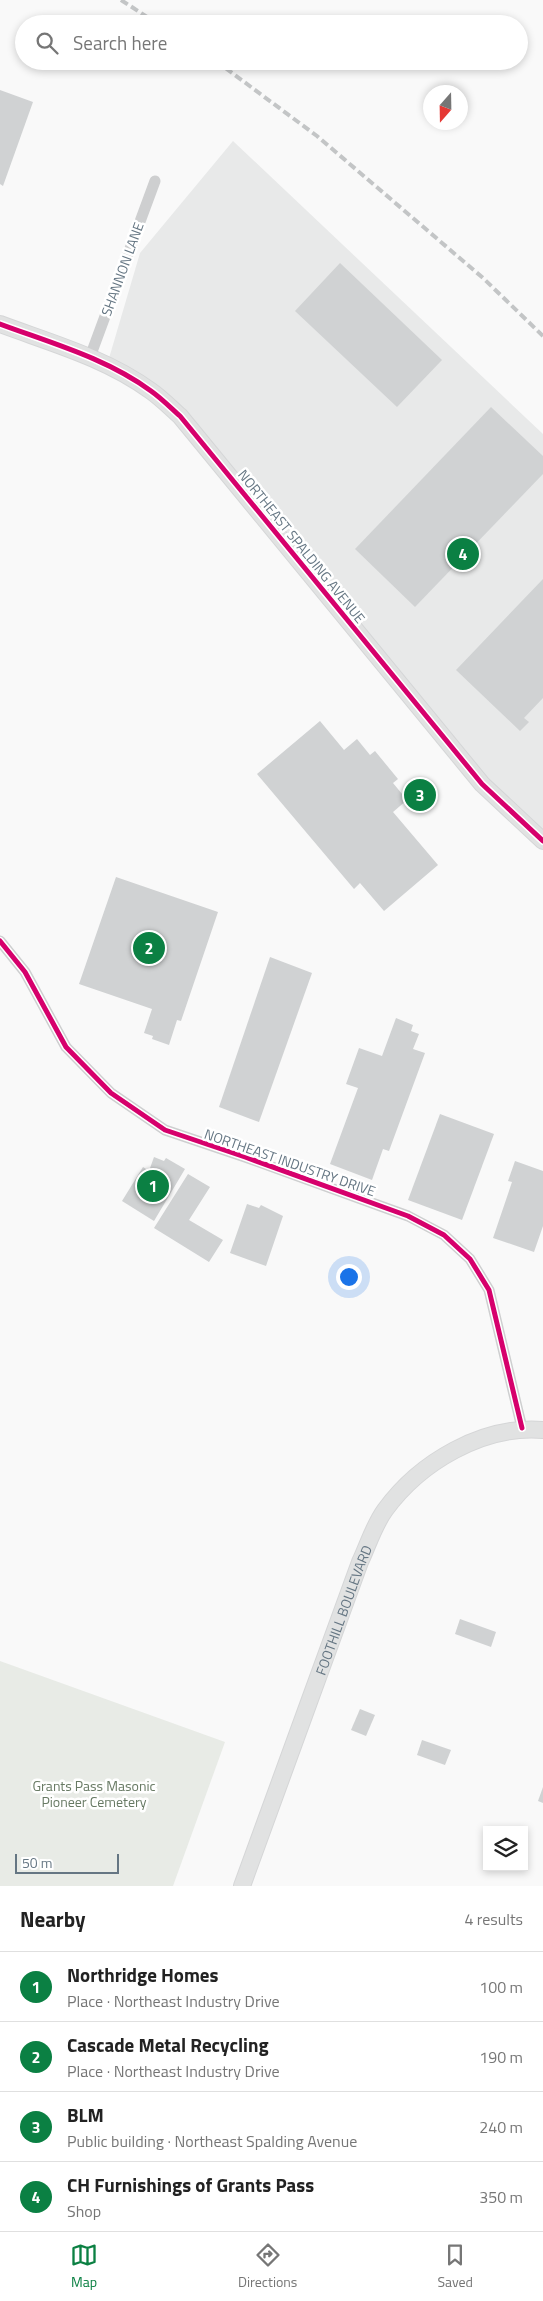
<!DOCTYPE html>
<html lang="en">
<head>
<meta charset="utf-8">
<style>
	:root { --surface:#fff; --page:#f2f2f2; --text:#222; --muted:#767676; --line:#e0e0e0; --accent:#0b8043 }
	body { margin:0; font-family:"Titillium Web",sans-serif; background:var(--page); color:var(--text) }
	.controls { position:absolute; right:15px; bottom:15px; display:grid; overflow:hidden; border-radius:0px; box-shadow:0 2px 8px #0003 }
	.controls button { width:45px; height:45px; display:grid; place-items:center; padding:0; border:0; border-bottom:1px solid var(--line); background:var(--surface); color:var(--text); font:25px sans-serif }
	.compass { position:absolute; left:423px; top:85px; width:45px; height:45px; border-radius:50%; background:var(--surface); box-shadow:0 2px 8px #0003; rotate:200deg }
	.scale { position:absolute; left:15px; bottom:12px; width:104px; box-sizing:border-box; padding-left:5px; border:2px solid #657683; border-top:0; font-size:14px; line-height:18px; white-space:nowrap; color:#657683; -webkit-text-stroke:4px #fff; paint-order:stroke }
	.you { position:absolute; left:348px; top:1276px; width:18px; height:18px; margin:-12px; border:4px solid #fff; border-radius:50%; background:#1a73e8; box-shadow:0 0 0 8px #1a73e833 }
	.badge { display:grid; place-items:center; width:32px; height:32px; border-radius:50%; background:var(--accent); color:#fff; font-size:16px; font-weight:700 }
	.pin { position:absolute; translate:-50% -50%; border:2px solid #fff; box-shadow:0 1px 5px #0006 }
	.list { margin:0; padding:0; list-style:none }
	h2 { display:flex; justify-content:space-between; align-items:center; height:65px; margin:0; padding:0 20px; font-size:21px }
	h2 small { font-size:16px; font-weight:400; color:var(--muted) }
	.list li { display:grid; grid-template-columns:32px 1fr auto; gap:15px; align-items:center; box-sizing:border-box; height:70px; padding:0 20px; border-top:1px solid var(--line) }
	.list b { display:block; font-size:19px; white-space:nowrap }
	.list p { margin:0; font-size:16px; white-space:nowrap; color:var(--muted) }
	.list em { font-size:16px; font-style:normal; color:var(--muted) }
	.icon { flex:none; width:28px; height:28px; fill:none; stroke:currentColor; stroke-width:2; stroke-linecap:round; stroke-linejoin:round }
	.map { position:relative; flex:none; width:543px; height:1886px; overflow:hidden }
	.search { position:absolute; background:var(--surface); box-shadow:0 2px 8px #0003; left:15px; right:15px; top:15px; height:55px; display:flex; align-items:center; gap:12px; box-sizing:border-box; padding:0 18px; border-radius:28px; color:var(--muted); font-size:19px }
	.sheet { height:345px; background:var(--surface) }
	nav { display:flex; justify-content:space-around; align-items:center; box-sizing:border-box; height:70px; border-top:1px solid var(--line); background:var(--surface); font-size:14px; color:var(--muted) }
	nav a { display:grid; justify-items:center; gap:2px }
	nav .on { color:var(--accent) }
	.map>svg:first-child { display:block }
</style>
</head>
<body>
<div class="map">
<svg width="543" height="1886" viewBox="0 0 543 1886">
	<rect width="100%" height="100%" fill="#f9f9f9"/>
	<!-- built -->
	<path fill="#e8e9e9" d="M 233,141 L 543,434 L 543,841 L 504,805 L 203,442 L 107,365 L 140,253 Z"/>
	<!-- green -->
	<path fill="#e8ebe6" d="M 0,1661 L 225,1742 L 173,1886 L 0,1886 Z"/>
	<!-- building -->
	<g fill="#d0d2d3">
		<path d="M 0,90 L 33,102 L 3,186 L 0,184 Z"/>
		<path d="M 340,263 L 442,360 L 397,407 L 295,311 Z"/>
		<path d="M 491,407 L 543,456 L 543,474 L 415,607 L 355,549 Z"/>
		<path d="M 543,579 L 543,698 L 524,718 L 529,722 L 520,731 L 456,670 Z"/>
		<path d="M 320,721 L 344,750 L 357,739 L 370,755 L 375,751 L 398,779 L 393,783 L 407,800 L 393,812 L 438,865 L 384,911 L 360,883 L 354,889 L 257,774 Z"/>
		<path d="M 116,877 L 218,912 L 181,1021 L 177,1020 L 169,1045 L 152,1039 L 153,1036 L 144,1033 L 152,1009 L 79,984 Z"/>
		<path d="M 270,957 L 312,973 L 259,1122 L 219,1107 Z"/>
		<path d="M 396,1018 L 413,1025 L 411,1031 L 419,1034 L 413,1049 L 425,1053 L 389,1151 L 383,1149 L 372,1180 L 330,1164 L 358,1088 L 346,1084 L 359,1048 L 382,1056 Z"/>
		<path d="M 440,1114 L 494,1134 L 462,1220 L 408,1200 Z"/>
		<path d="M 154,1157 L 164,1161 L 166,1158 L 185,1169 L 154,1221 L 122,1201 L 143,1167 L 149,1171 Z"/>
		<path d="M 515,1161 L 543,1171 L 543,1226 L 534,1252 L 493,1238 L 512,1182 L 508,1181 Z"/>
		<path d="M 188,1174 L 210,1187 L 189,1220 L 223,1240 L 209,1262 L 154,1228 Z"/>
		<path d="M 247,1204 L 259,1208 L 261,1205 L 283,1216 L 266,1266 L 230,1253 Z"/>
		<path d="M 460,1619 L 496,1632 L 491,1647 L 455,1634 Z"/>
		<path d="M 360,1709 L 375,1715 L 366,1736 L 351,1730 Z"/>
		<path d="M 422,1740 L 451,1750 L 445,1765 L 417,1755 Z"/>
		<path d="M 543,1787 L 543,1803 L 538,1801 Z"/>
	</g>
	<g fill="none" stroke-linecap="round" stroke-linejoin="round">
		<defs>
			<g id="secondary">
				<path d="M 0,324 C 51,343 106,358 151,391 C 161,398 171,408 180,416 L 482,784 L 543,841"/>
				<path id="s1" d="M 242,1886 L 360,1562 C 368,1545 374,1525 385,1510 C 420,1462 483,1425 543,1430"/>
			</g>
		</defs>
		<!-- secondary casing -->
		<use href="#secondary" stroke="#d5d6d7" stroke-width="18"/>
		<!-- street -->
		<g stroke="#cecfd0" stroke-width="11">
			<path d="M 90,357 L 155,181"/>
			<path d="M 0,941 L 25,972 L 66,1047 L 111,1093 L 165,1130 L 245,1157 L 408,1216 L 444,1235 L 470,1259 L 489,1290 L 522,1428"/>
		</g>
		<!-- secondary -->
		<use href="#secondary" stroke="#e1e2e2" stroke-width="16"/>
		<!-- rail -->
		<g stroke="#c3c5c6" stroke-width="4" stroke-dasharray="8 4" stroke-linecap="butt">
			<path d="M 121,0 L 158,24"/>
			<path d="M 216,61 L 317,136 L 483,278 L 543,336"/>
		</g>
		<defs>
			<g id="cycleway">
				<path d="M 0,324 C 51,343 106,358 151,391 C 161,398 171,408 180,416 L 482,784 L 543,841"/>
				<path d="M 0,941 L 25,972 L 66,1047 L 111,1093 L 165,1130 L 245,1157 L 408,1216 L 444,1235 L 470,1259 L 489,1290 L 522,1428"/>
			</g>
		</defs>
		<!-- cycleway casing -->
		<use href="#cycleway" stroke="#fff" stroke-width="8"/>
		<!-- cycleway -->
		<use href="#cycleway" stroke="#d6006c" stroke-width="5"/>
	</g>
	<g text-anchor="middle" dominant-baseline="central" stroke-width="5" stroke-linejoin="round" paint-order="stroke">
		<!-- street labels -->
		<g font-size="14" fill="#657683" stroke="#fff">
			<text transform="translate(122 269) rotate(-70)">SHANNON LANE</text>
			<text transform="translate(302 546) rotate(51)">NORTHEAST SPALDING AVENUE</text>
			<text transform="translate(290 1162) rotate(19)">NORTHEAST INDUSTRY DRIVE</text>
			<text stroke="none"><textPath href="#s1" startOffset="294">FOOTHILL BOULEVARD</textPath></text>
		</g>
		<!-- park labels -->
		<g font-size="14" fill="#687a64" stroke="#fff">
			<text x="94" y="1785">Grants Pass Masonic<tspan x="94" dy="16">Pioneer Cemetery</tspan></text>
		</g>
	</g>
</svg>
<div class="controls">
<button><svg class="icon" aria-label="layers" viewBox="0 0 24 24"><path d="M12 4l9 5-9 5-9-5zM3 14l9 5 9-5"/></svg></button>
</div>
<svg class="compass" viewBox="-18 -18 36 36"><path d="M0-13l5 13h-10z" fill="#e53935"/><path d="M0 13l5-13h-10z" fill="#767676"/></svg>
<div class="scale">50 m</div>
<div class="you"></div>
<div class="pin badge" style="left:153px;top:1186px">1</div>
<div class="pin badge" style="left:149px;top:948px">2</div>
<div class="pin badge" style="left:420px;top:795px">3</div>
<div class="pin badge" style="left:463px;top:554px">4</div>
<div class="search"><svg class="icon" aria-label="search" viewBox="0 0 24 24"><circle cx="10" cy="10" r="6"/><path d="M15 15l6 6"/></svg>Search here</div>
</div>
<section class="sheet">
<h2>Nearby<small>4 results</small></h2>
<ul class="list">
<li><span class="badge">1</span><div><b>Northridge Homes</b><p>Place · Northeast Industry Drive</p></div><em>100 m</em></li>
<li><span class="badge">2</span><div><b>Cascade Metal Recycling</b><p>Place · Northeast Industry Drive</p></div><em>190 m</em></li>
<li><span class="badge">3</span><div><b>BLM</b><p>Public building · Northeast Spalding Avenue</p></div><em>240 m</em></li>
<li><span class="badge">4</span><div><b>CH Furnishings of Grants Pass</b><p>Shop</p></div><em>350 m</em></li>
</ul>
</section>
<nav>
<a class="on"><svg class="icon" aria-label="map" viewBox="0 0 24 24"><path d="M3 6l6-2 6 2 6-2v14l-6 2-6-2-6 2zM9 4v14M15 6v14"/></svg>Map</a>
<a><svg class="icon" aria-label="directions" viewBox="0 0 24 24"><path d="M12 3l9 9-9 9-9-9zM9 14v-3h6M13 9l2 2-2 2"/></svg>Directions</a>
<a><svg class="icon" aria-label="saved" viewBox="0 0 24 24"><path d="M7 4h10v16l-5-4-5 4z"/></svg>Saved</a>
</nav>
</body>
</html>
